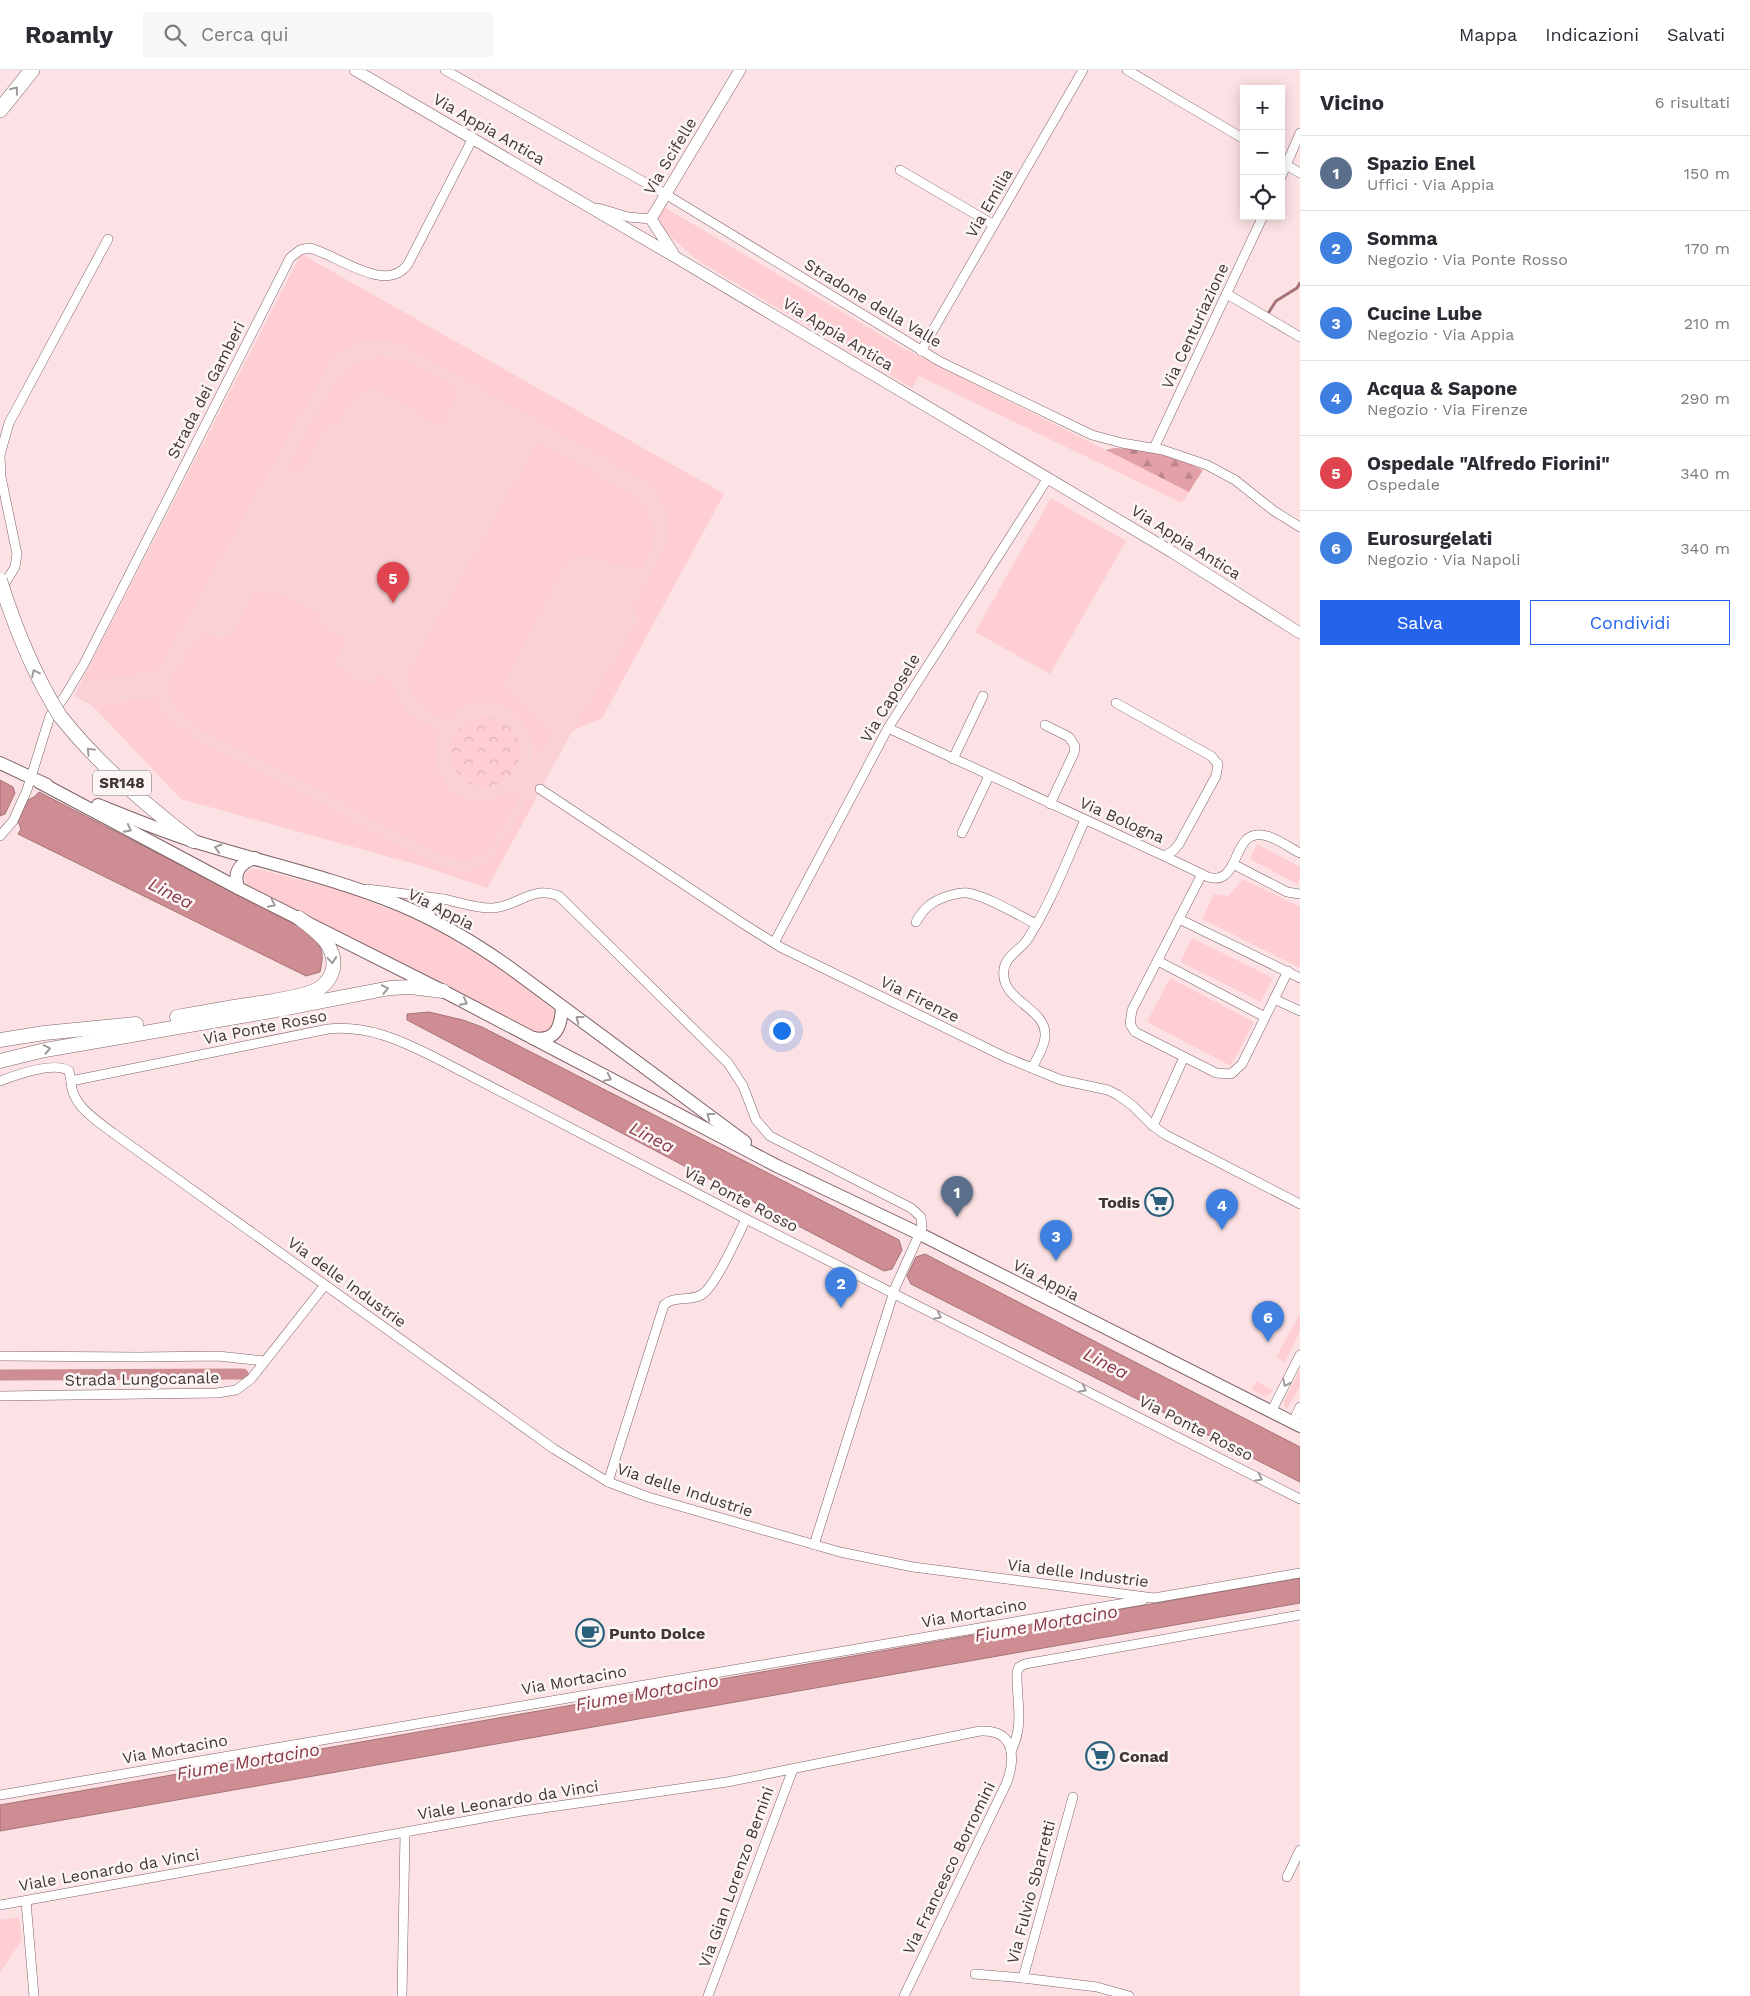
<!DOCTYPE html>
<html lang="it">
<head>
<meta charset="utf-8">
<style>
	:root { --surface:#fff; --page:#f7f7f7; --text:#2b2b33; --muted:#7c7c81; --line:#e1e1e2; --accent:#2563eb }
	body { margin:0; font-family:"Work Sans",sans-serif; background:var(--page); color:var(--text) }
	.controls { position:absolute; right:15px; top:15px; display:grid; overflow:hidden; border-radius:0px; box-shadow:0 2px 12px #0003 }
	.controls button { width:45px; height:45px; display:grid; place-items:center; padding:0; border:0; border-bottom:1px solid var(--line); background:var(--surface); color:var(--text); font:25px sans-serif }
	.you { position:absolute; left:781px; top:960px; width:18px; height:18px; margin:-12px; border:4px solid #fff; border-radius:50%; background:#1a73e8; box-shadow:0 0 0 8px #1a73e833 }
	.badge { display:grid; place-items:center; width:32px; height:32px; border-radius:50%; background:var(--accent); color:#fff; font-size:16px; font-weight:700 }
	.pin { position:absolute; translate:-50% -41px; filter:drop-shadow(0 1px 2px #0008) }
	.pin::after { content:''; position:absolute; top:26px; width:18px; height:15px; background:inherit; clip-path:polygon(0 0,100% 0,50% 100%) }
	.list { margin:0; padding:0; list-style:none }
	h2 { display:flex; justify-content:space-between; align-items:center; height:65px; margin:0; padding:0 20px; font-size:21px }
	h2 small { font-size:16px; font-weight:400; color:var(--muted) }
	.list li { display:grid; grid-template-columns:32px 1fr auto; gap:15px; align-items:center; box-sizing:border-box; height:75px; padding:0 20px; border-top:1px solid var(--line) }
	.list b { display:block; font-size:19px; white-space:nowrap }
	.list p { margin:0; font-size:16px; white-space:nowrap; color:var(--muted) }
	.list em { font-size:16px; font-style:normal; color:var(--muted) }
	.actions { display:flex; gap:10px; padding:15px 20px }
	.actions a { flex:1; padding:11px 0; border:1px solid var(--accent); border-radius:0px; text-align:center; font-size:18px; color:var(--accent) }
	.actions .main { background:var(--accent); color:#fff }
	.icon { flex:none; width:28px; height:28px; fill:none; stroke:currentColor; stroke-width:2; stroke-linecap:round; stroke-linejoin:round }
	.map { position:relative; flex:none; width:1300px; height:1926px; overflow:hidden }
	header { display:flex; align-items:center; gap:30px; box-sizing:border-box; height:70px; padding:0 25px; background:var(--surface); border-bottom:1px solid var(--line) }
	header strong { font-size:24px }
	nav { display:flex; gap:28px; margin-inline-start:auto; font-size:18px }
	.search { width:350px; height:45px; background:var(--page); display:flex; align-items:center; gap:12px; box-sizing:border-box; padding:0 18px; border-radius:0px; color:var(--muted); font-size:19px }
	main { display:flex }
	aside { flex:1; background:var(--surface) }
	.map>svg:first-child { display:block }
</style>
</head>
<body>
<header>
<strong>Roamly</strong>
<div class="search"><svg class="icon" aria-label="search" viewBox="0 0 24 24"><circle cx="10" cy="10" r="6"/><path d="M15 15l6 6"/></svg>Cerca qui</div>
<nav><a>Mappa</a><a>Indicazioni</a><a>Salvati</a></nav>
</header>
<main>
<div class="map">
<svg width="1300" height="1926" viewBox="0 0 1300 1926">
	<defs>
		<pattern id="forest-firs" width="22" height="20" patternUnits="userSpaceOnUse" patternTransform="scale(1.25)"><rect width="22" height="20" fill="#e3a1a7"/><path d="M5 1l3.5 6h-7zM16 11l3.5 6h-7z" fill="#ba8489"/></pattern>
		<pattern id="park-crowns" width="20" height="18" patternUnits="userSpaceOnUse" patternTransform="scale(1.25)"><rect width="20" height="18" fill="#ffced2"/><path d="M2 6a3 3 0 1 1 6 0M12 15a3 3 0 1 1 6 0" fill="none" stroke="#dcb2b5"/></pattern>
	</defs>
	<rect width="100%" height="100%" fill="#fce2e4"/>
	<!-- built -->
	<path fill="#fad1d4" d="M 301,184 L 724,424 L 602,648 L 573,660 L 487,818 L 426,797 L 181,729 L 93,636 L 74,626 Z"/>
	<!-- grass -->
	<g fill="#ffced2">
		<path d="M 664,137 L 903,278 L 1189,422 L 1182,433 L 919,306 L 912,318 L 697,190 L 661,158 L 657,149 Z"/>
		<path d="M 301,184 L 724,424 L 602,648 L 573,660 L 639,549 L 633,536 L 667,470 L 669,455 L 665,438 L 658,423 L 648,413 L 405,276 C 370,265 357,267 330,292 L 158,601 L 81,612 Z"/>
		<path d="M 382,287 L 405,290 L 423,298 L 460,320 L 439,356 L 378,319 C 355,319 347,340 337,357 L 329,353 L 298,404 L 288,399 C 301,375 330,312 349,298 C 359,290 369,289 382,287 Z"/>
		<path d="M 538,371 L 628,422 L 645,436 L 655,457 L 653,478 L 642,501 L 572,483 L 504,615 L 552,661 L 532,697 C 533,691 535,684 534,678 C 530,643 493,622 462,638 C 456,640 451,646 446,650 C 422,637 407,632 408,602 Z"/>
		<path d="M 1051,428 L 1126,471 L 1050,604 L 975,562 Z"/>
		<path d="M 254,521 L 284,525 L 320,544 L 317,552 L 348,569 L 334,594 L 336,597 L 373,617 L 380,604 C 400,613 394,628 407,642 C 415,650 430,655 439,661 C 438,668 434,676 435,683 C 437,728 481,741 515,720 L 521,722 C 509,744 493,786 465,790 C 459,790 451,788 445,787 L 197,657 C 191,652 181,646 176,640 C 154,611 189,583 206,563 L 217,568 L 230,567 Z"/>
		<path d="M 155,628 L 165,645 L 191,666 L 443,797 C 449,799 459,802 466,801 C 496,798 514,750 528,727 L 535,730 L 487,818 L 426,797 L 181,729 L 93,636 Z"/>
		<path d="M 1257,774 L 1300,797 L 1300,809 L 1297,814 L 1250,789 Z"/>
		<path d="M 251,799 L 258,799 L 339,820 L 421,851 L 503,900 L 555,941 C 554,955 552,961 537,964 L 246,816 L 245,804 Z"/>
		<path d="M 1243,809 L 1300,837 L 1300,898 L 1202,849 L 1214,824 L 1228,826 Z"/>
		<path d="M 1192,868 L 1273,908 L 1261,932 L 1180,892 Z"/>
		<path d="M 1170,908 L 1254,952 L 1231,996 L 1147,952 Z"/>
		<path d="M 1300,1244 L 1300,1261 L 1285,1292 L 1276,1287 Z"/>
		<path d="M 1300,1299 L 1300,1316 L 1287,1339 L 1284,1336 L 1284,1331 Z"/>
		<path d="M 1256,1311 L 1273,1320 L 1270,1324 L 1264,1326 L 1252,1320 Z"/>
		<path d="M 19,1847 L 22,1870 L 0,1902 L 0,1850 Z"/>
	</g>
	<!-- forest -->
	<path fill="url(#forest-firs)" d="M 1114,378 C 1145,378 1174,387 1203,400 L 1189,422 L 1106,380 Z"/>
	<!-- park -->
	<circle fill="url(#park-crowns)" cx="485" cy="682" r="35"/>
	<!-- water -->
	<g fill="#ce8d93" stroke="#a47377">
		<path d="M 0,710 L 13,717 L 15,723 L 5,744 L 0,746 Z"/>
		<path d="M 39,722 L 304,859 C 322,874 325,880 320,902 L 306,906 L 18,764 L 21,759 L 18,751 L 28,730 L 34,727 Z"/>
		<path d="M 429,942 L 463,950 L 482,957 L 899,1170 L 902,1180 L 892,1199 L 884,1201 L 407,950 L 407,944 Z"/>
		<path d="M 925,1184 L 1300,1377 L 1300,1412 L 911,1214 L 907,1206 L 916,1187 Z"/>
		<path d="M 1300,1508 L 1300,1533 L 0,1761 L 0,1735 Z"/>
	</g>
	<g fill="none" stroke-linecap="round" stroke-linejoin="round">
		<!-- stream -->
		<path stroke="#a47377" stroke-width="3" d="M 1269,242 L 1276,231 L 1297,218 L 1300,213"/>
		<!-- canal -->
		<path stroke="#ce8d93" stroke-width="11" d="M 0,1305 L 243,1304"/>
		<defs>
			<g id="minor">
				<path d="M 445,0 L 667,125 L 939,291 L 1092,365 L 1122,373 L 1163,380 L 1207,395 L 1235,410 L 1274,441 L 1300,457"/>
				<path d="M 1127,0 L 1244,69"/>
				<path d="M 1281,92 L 1300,103"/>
				<path d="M 900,100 L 994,155"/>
				<path d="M 1281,107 L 1300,63"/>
				<path d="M 598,138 L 628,147 L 651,149"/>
				<path d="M 1227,224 L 1300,267"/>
				<path d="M 921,281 L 1083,0"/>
				<path d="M 1154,378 L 1263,146"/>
				<path d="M 0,385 L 9,353 L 108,169"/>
				<path d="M 0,386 L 1,407 L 17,484 L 15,497 L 1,520"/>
				<path d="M 1045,655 L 1069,667 L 1075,676 L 1074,683 L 1050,734"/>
				<path d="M 888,658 L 1164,786 L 1173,781 L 1179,774 L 1216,706 L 1218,694 L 1211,686 L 1116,633"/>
				<path d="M 953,689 L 983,626"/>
				<path d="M 540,719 L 742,853 L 782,878 L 1005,987 L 1061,1010 L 1108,1020 L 1118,1025 L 1133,1036 L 1153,1056 L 1166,1065 L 1300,1134"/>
				<path d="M 962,763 L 989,706"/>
				<path d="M 0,766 L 13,751 L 27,720 L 50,646 L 65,626 L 84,594 L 290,188 L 300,180 L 309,178 C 335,183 386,226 408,194 L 473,68"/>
				<path d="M 1300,783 C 1286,776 1261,755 1246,770 C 1240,776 1237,786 1233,794 L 1287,822 L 1300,824"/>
				<path d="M 1164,786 L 1208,807 C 1221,811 1227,805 1233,794"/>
				<path d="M 1202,804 L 1132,940 L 1130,954 L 1135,962 L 1216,1003 L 1231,1004 L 1242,994 L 1288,901"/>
				<path d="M 367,819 C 392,822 418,825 443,829 C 459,832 477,839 493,838 C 519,836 532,815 559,826 L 728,993 L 743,1016 L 756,1050 L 770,1066 L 911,1138 L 921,1147 L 922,1158 L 895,1218 L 814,1475"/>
				<path d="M 429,849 L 431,837 L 443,829"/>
				<path d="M 1179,849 L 1300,908"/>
				<path d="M 916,852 C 923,839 931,832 945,827 C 952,825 960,822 968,823 C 987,826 1018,845 1036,854"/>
				<path d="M 774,873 L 888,658 L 1048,408"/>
				<path d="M 1158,891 L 1265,947"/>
				<path d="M 1274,929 L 1300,941"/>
				<path d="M 1032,998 C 1037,988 1044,978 1045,967 C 1048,937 999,932 1004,899 C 1006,886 1020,880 1027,870 C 1051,833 1067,790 1085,750"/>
				<path d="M 0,1011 C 16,1005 55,991 69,1001 L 71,1011 L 328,959 C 367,955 400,970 434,987 L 746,1149 L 1300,1429"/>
				<path d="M 71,1011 C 71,1035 96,1050 113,1063 L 554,1379 L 608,1412 L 648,1427 L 840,1482 L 913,1497 L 1154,1528 L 1300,1503"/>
				<path d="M 1153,1056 L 1184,987"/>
				<path d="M 0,1286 L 138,1287 L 218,1286 L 264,1291"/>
				<path d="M 0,1326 L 217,1323 L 236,1320 L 251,1309 L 325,1215"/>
				<path d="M 1271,1342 L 1300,1285"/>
				<path d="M 1293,1352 L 1300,1337"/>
				<path d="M 608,1412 L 664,1235 C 675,1225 688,1232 701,1225 C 715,1218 738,1165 746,1149"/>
				<path d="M 1011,1681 C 1025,1654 1016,1630 1017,1602 L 1019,1597 L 1025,1594 L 1300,1545"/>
				<path d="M 0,1725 L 1143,1530"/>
				<path d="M 1073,1727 L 1023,1908 L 1097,1917 L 1129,1926"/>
				<path d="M 1287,1807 L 1300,1780"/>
				<path d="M 26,1831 L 34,1926"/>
				<path d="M 0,1835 L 522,1741 L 727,1712 L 980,1661 C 1014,1659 1016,1686 1007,1712 L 904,1926"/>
				<path d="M 975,1904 L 1023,1908"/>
				<path d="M 402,1925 L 405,1763"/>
				<path d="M 708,1926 L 793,1699"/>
			</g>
			<g id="tertiary">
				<path d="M 355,0 L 677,188 L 1172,482 L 1300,563"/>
				<path d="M 673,183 L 651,149 L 740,0"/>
			</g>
			<g id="secondary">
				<path d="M 0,693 L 47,715"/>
				<path d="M 39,712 L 238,818 L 443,921 L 777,1096 L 920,1164 L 1300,1356"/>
				<path d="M 98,735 C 128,747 159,760 190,770 C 260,792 332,807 400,835 C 438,851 475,873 509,897 L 745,1072"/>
				<path d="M 238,818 C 233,802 240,793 255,788"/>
				<path d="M 533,968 C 556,972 561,957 562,937"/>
			</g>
			<g id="primary">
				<path d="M 60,646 C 98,694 144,734 193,771"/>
				<path d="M 177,947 C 204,942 232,937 260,933 C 277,930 306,927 320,918 C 327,913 331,907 333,899 C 337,875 316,861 299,848"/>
				<path d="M 0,970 L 44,963 L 136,954"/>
				<path d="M 0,991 L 45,980 L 271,941 L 390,918 L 411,917 L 443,921"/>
			</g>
			<path id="trunk" d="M 0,40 L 32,0"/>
		</defs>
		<!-- minor casing -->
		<use href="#minor" stroke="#7e6265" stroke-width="10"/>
		<!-- tertiary casing -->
		<use href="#tertiary" stroke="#7e6265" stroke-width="12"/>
		<!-- secondary casing -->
		<use href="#secondary" stroke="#7e6265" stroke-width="14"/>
		<!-- primary casing -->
		<use href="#primary" stroke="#7e6265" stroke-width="15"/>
		<!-- trunk casing -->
		<use href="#trunk" stroke="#7e6265" stroke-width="16"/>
		<!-- minor -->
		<use href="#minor" stroke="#fff" stroke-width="9"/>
		<!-- tertiary -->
		<use href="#tertiary" stroke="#fff" stroke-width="11"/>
		<!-- secondary -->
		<use href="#secondary" stroke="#fff" stroke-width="12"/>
		<!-- primary -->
		<use href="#primary" stroke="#fff" stroke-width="14"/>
		<!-- trunk -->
		<use href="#trunk" stroke="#fff" stroke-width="15"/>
		<defs>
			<path id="primary-bridge" d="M 0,510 C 15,558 33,603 60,646"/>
		</defs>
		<!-- primary-bridge casing -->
		<use href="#primary-bridge" stroke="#7e6265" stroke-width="15" stroke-linecap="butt"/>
		<!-- primary-bridge -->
		<use href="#primary-bridge" stroke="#fff" stroke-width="14"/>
	</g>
	<!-- one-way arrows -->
	<defs><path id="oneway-chevron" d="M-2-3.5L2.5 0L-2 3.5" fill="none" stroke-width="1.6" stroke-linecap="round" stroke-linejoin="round" transform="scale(1.25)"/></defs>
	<g stroke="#a09a9a">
		<use href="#oneway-chevron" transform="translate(15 20) rotate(-52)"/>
		<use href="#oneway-chevron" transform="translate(35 603) rotate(-116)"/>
		<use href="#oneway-chevron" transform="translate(90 681) rotate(-134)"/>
		<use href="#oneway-chevron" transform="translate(128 759) rotate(28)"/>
		<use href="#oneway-chevron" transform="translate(218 778) rotate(-164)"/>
		<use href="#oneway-chevron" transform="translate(272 834) rotate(26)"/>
		<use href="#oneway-chevron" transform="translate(332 890) rotate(85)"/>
		<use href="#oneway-chevron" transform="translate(385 919) rotate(-11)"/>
		<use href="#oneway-chevron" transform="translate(464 932) rotate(28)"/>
		<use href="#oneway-chevron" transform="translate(579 949) rotate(-143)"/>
		<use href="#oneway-chevron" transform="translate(47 979) rotate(-11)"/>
		<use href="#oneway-chevron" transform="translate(608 1008) rotate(27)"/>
		<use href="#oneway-chevron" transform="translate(710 1046) rotate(-143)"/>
		<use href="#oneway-chevron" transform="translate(938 1246) rotate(27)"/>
		<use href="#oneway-chevron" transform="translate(1286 1313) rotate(117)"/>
		<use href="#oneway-chevron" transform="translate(1083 1319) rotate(27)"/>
		<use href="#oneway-chevron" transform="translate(1259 1408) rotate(27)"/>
	</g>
	<!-- icons -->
	<defs>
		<symbol id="supermarket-ring" viewBox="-11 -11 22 22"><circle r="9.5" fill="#fcf5f5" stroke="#2a607b" stroke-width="1.5"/><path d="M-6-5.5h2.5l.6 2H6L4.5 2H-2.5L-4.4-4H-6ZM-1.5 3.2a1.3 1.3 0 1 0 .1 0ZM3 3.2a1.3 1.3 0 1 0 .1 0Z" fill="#2a607b"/></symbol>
		<symbol id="cafe-ring" viewBox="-11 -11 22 22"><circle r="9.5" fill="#fcf5f5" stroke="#2a607b" stroke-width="1.5"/><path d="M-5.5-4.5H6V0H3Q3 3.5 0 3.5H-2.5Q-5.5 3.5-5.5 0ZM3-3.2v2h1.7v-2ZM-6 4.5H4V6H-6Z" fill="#2a607b"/></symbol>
	</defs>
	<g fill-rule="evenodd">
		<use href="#supermarket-ring" x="1143" y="1116" width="32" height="32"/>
		<use href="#cafe-ring" x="574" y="1547" width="32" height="32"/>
		<use href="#supermarket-ring" x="1084" y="1670" width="32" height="32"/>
	</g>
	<g text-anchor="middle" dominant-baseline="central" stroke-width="5" stroke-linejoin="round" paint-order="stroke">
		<!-- shield labels -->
		<rect fill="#fcf5f5" stroke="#796f6f" stroke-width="1" x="93" y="700.5" width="58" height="25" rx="4"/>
		<g font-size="15" font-weight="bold" fill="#413535">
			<text x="122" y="713">SR148</text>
		</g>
		<!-- street labels -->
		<g font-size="16" fill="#413535" stroke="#fcf5f5">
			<text transform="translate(489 59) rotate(30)">Via Appia Antica</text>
			<text transform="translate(670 86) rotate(-59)">Via Scifelle</text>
			<text transform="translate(989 133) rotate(-60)">Via Emilia</text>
			<text transform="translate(873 233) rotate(31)">Stradone della Valle</text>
			<text transform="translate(1195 256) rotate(-65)">Via Centuriazione</text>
			<text transform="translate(838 264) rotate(31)">Via Appia Antica</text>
			<text transform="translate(206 320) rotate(-63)">Strada dei Gamberi</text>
			<text transform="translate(1186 472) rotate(32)">Via Appia Antica</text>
			<text transform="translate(890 628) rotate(-59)">Via Caposele</text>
			<text transform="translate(1122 750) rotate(24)">Via Bologna</text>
			<text transform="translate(441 839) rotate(27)">Via Appia</text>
			<text transform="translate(920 929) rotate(26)">Via Firenze</text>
			<text transform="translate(265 957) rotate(-11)">Via Ponte Rosso</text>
			<text transform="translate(741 1129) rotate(27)">Via Ponte Rosso</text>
			<text transform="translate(1046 1210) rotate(27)">Via Appia</text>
			<text transform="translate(347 1212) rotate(36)">Via delle Industrie</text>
			<text transform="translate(142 1309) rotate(-1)">Strada Lungocanale</text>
			<text transform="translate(1196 1358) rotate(27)">Via Ponte Rosso</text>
			<text transform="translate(685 1420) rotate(18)">Via delle Industrie</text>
			<text transform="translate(1078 1503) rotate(7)">Via delle Industrie</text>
			<text transform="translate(974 1543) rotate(-10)">Via Mortacino</text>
			<text transform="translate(574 1610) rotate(-10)">Via Mortacino</text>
			<text transform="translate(175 1679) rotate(-10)">Via Mortacino</text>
			<text transform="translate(508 1730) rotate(-9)">Viale Leonardo da Vinci</text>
			<text transform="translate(949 1798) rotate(-64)">Via Francesco Borromini</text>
			<text transform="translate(109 1800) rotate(-10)">Viale Leonardo da Vinci</text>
			<text transform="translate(736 1807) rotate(-70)">Via Gian Lorenzo Bernini</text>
			<text transform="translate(1031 1822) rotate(-75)">Via Fulvio Sbarretti</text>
		</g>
		<!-- poi labels -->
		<g font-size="16" font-weight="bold" fill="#413535" stroke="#fcf5f5" text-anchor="start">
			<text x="1140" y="1132" text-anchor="end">Todis</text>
			<text x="609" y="1563">Punto Dolce</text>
			<text x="1119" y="1686">Conad</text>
		</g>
		<!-- water labels -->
		<g font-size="18" font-style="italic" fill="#883945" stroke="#fcf5f5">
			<text transform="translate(171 823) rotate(27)">Linea</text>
			<text transform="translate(652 1067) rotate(27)">Linea</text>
			<text transform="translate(1106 1293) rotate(27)">Linea</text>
			<text transform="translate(1046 1553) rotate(-10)">Fiume Mortacino</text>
			<text transform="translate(647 1622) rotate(-10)">Fiume Mortacino</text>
			<text transform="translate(248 1691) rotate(-10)">Fiume Mortacino</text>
		</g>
	</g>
</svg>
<div class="controls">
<button>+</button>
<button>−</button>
<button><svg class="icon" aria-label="locate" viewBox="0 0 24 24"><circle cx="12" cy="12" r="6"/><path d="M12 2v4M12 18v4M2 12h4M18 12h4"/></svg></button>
</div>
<div class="you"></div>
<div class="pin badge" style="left:957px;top:1147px;background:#5c6f8a">1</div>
<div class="pin badge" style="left:841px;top:1238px;background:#3f7fe0">2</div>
<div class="pin badge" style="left:1056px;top:1191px;background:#3f7fe0">3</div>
<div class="pin badge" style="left:1222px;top:1160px;background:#3f7fe0">4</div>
<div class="pin badge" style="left:393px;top:533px;background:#e0444e">5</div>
<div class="pin badge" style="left:1268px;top:1272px;background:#3f7fe0">6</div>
</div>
<aside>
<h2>Vicino<small>6 risultati</small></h2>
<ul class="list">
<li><span class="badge" style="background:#5c6f8a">1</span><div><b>Spazio Enel</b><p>Uffici · Via Appia</p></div><em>150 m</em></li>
<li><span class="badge" style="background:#3f7fe0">2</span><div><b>Somma</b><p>Negozio · Via Ponte Rosso</p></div><em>170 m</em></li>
<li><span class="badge" style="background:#3f7fe0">3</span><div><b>Cucine Lube</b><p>Negozio · Via Appia</p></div><em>210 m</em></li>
<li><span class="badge" style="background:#3f7fe0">4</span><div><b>Acqua &amp; Sapone</b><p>Negozio · Via Firenze</p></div><em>290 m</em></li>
<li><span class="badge" style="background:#e0444e">5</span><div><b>Ospedale &quot;Alfredo Fiorini&quot;</b><p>Ospedale</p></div><em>340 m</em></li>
<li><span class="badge" style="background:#3f7fe0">6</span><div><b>Eurosurgelati</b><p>Negozio · Via Napoli</p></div><em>340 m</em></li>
</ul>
<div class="actions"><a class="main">Salva</a><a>Condividi</a></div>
</aside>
</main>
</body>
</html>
